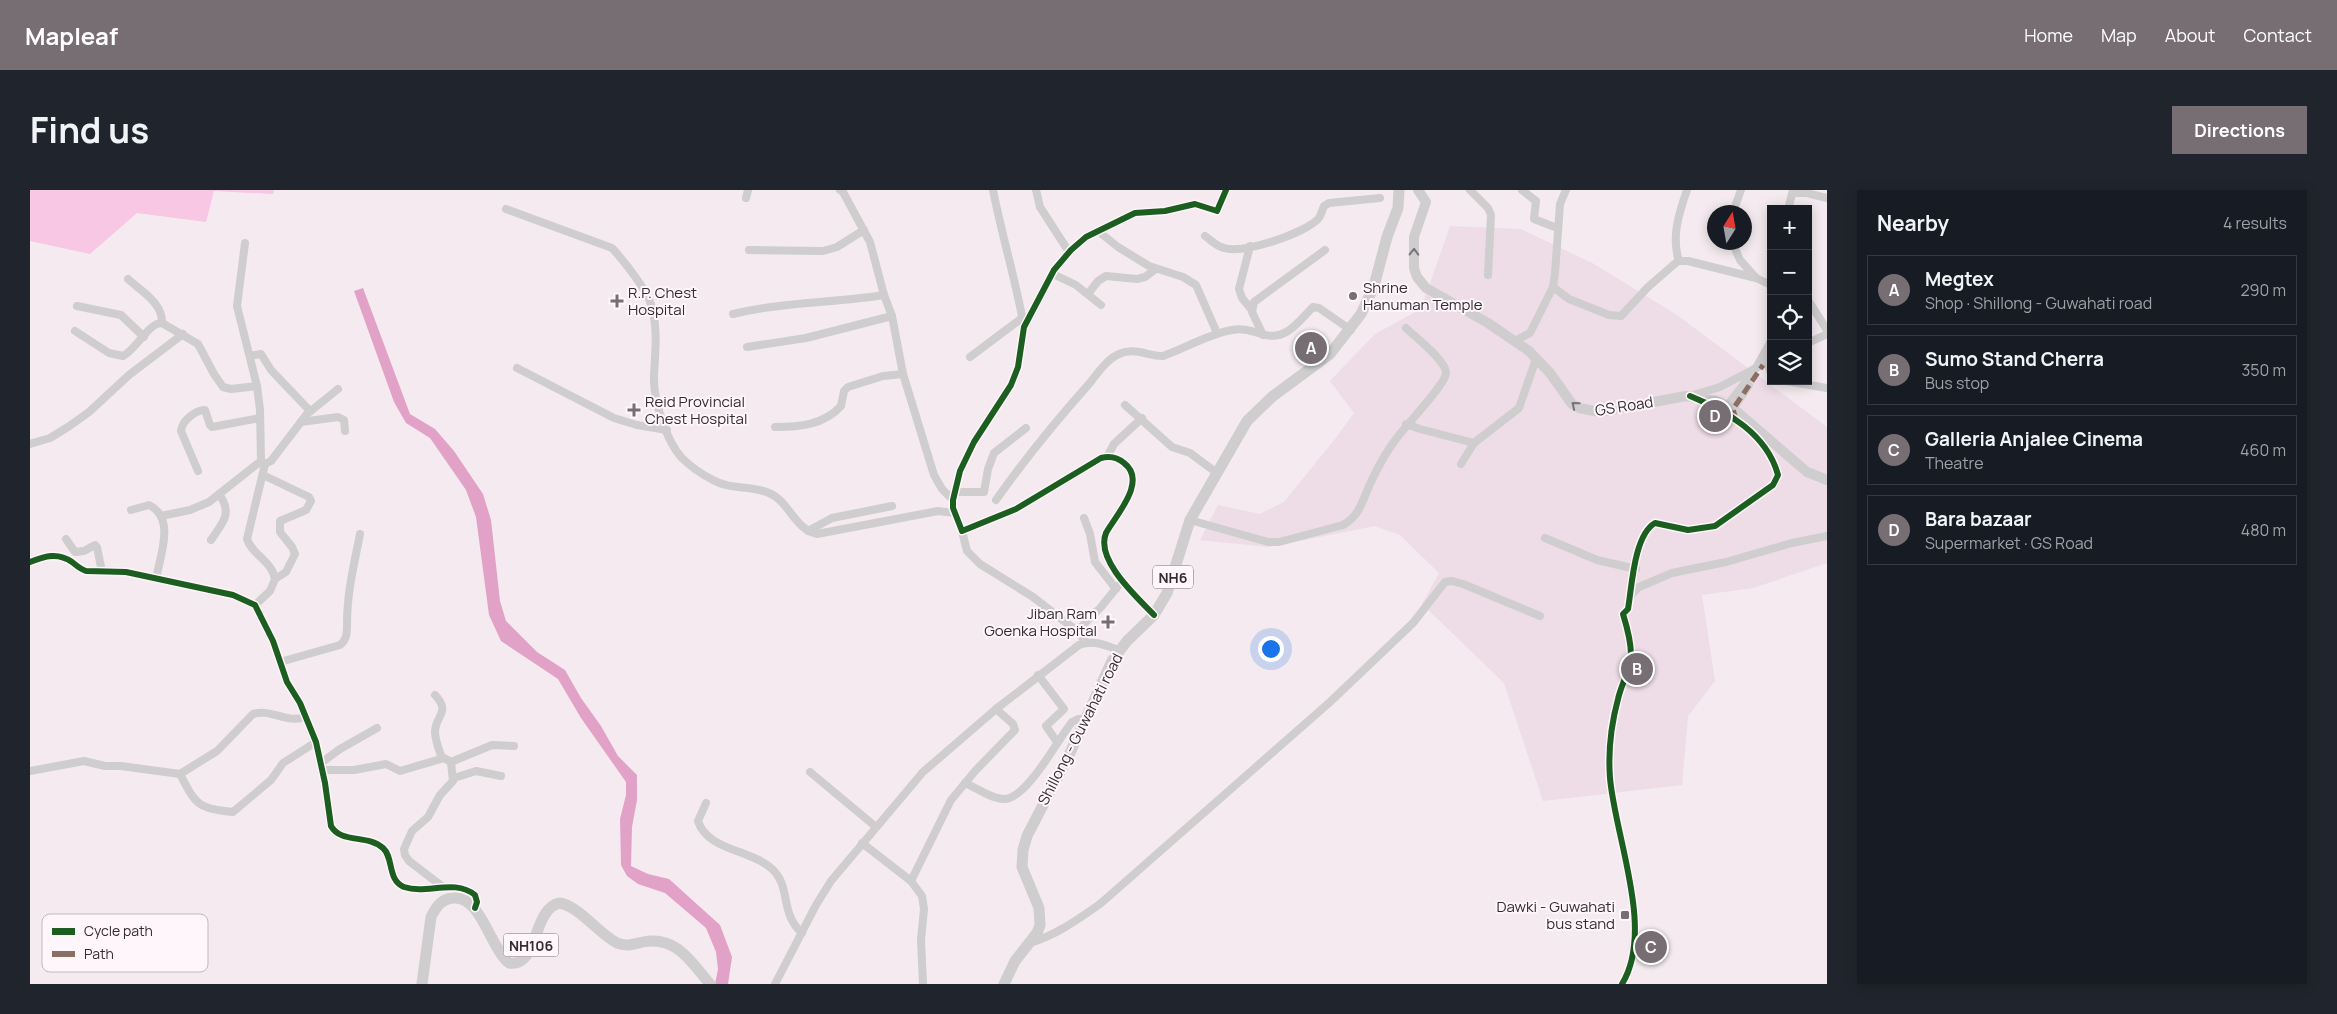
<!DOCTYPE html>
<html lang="en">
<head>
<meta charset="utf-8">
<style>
	:root { --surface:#171b24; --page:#20242c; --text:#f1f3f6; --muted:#9ea1a6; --line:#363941; --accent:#776e73 }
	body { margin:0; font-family:Manrope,sans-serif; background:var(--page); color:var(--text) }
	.controls { position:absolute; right:15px; top:15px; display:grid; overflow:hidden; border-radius:0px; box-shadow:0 2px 12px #0003 }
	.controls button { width:45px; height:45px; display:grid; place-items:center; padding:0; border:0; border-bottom:1px solid var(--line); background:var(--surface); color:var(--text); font:25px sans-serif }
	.compass { position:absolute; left:1677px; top:15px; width:45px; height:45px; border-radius:50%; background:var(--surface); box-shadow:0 2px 12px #0003; rotate:11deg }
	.you { position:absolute; left:1240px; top:458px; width:18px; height:18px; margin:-12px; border:4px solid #fff; border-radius:50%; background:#1a73e8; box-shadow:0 0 0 8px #1a73e833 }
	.badge { display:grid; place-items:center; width:32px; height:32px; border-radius:50%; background:var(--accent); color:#fff; font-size:16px; font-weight:700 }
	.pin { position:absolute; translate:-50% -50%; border:2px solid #fff; box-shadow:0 1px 5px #0006 }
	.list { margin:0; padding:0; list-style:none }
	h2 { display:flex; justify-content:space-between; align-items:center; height:65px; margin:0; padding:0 20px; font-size:21px }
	h2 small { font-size:16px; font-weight:400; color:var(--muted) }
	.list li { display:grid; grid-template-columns:32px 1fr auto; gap:15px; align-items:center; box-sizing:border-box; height:70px; margin:0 10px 10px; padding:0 10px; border:1px solid var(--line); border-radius:0px }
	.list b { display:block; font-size:19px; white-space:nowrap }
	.list p { margin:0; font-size:16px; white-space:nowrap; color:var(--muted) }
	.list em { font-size:16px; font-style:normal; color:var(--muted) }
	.icon { flex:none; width:28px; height:28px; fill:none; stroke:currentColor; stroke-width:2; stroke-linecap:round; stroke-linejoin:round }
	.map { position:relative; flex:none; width:1797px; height:794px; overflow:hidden; border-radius:0px }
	header { display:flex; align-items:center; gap:30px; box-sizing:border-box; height:70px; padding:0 25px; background:var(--accent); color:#fff }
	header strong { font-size:24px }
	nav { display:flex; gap:28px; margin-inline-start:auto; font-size:18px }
	.intro { display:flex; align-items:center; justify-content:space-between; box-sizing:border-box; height:120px; padding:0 30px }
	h1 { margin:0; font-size:35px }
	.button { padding:12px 22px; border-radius:0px; background:var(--accent); color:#fff; font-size:18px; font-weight:700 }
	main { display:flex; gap:30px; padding:0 30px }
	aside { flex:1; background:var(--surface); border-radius:0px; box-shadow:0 2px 12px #0003 }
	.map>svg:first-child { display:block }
</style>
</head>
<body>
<header>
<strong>Mapleaf</strong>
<nav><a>Home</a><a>Map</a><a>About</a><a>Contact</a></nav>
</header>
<div class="intro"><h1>Find us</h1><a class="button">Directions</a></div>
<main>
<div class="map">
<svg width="1797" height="794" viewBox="0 0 1797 794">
	<rect width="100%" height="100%" fill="#f4eaef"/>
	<!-- built -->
	<path fill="#eedce6" d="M 1420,36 L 1491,39 L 1564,74 L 1647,125 L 1797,237 L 1797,373 L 1723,398 L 1672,405 L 1685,491 L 1658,526 L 1652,595 L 1513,611 L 1474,493 L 1392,414 L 1409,383 L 1370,345 L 1345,336 L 1239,357 L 1170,350 L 1188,315 L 1230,324 L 1254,312 L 1305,249 L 1324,223 L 1300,191 L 1345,144 L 1391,119 Z"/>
	<!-- green -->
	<path fill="#f8c7e3" d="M 0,0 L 244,0 L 243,4 L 184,1 L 176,32 L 107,23 L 60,64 L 0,51 Z"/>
	<!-- water -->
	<path fill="#e2a2c8" d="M 333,98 L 380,224 L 405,239 L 424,261 L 453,304 L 461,330 L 470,411 L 476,431 L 507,462 L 535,480 L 551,508 L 571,536 L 588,566 L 607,585 L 607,610 L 602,637 L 601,676 L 618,684 L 639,689 L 690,735 L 702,767 L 698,794 L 685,794 L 688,779 L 686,762 L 676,738 L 635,703 L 608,694 L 597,686 L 591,675 L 590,629 L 596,605 L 596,592 L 551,528 L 528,489 L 471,451 L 459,425 L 446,327 L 436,300 L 400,248 L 376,233 L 364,212 L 324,101 Z"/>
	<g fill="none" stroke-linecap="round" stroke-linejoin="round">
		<!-- minor -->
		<g stroke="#cfcdce" stroke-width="8">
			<path d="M 810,0 L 813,2 L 840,52 L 854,105 L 862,126 L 873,184 L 904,285 L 912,299 L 923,310"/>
			<path d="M 963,0 C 972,46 986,91 994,137"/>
			<path d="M 1006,0 L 1010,17 L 1039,62"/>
			<path d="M 1440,0 L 1458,18 L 1461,25 L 1458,85"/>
			<path d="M 1492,0 L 1506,11 L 1504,29 L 1527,38"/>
			<path d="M 1763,3 L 1777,3 L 1797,8"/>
			<path d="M 716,8 L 718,0"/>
			<path d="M 476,19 L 582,58 C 594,71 618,101 622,118 C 628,140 625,164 624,186 C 623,209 636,251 652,268 C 661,277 673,285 683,290 C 700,300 721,295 739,303 C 759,311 764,339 787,344 L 908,321 L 925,323"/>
			<path d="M 1758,19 L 1763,0"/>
			<path d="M 1703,22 L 1711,0"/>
			<path d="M 1068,41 L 1088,57 L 1119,76 L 1153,87 L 1166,95 L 1187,143"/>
			<path d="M 1175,46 C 1181,50 1186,56 1194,58 C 1214,64 1273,44 1288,29 C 1291,26 1292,20 1294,16 L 1299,13 L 1350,8"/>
			<path d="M 1702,52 L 1710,70 L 1726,88"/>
			<path d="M 1220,56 L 1209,99 L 1212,108 L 1221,119"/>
			<path d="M 719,60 L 793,61 L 807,57 L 834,40"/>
			<path d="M 1649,71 C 1641,47 1649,23 1657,0"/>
			<path d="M 1023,84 L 1046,95 L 1071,115"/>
			<path d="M 98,89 C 111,101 133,113 132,133"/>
			<path d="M 1523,97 L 1539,109 L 1579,125 L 1591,126 L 1618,97 L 1648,71 L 1658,71 L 1726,88 L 1741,95"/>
			<path d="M 1058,104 L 1068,91 L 1076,86 L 1107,89 L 1115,87 L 1126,79"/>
			<path d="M 1778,110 L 1797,140"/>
			<path d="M 47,116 L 91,125 L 114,147"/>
			<path d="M 703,124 C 752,112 803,113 854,105"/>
			<path d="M 45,141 L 79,163 L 93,166 C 106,160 119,132 132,133 L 168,154 L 184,184 L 193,197 L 201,199 L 227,196"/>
			<path d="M 1233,145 L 1222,122 L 1224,112 L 1295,60"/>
			<path d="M 1485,151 L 1500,143 L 1523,97 L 1525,83 L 1530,14 L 1536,0"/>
			<path d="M 1778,153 L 1797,144"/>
			<path d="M 717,157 L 776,148 L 862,126"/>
			<path d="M 220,166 L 231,164 L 241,180 L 280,221"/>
			<path d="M 940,167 L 992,128"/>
			<path d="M 1737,172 L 1741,184"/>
			<path d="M 487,178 L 584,228 L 607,235 L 637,240"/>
			<path d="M 1756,191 L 1797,198"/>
			<path d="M 1660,206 L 1690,197 L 1741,170"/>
			<path d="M 1095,215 L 1142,257 L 1160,263 L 1187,283"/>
			<path d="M 1697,216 L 1726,178 L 1741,151"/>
			<path d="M 1704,223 L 1703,219 L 1719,195"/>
			<path d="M 271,232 L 308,227 L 314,230 L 315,241"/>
			<path d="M 1376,234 L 1390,239 L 1444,253"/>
			<path d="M 745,237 C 769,237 794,235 811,216 L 814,201 L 818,197 L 853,186 L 873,184"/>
			<path d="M 0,254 L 20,248 L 38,237 L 59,222 L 99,185 L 153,144"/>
			<path d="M 1077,267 L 1084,254 L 1112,228"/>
			<path d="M 232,272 L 235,274 L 241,271 L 277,224 L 308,199"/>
			<path d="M 1431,274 L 1444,253 L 1489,218 L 1506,169"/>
			<path d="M 168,281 L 151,241 C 152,231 165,220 175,220 L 180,235 L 182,237 L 230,228"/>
			<path d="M 233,285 L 279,307 L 281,311 L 276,320 L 250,331 L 250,342 L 262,357 L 265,364 L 256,382 L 245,389"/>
			<path d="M 925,302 L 954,302 L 958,279 L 964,263 L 996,238"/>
			<path d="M 966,310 C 995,269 1025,232 1059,194 C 1067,184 1077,169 1089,164 C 1105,157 1117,166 1133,166 C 1156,158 1178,144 1202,140 C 1214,138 1221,141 1232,144 C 1256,152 1268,132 1283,117 L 1289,118 L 1321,140"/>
			<path d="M 101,320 L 119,315 C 146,328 130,366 126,389"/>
			<path d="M 131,326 L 160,320 L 179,312 L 231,271 L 230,220 L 227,196 L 207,116 L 215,53"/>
			<path d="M 1054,328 L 1060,344 L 1065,372 L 1086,399"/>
			<path d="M 1160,330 L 1238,352 L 1249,352 L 1313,335 C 1331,325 1332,310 1341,292 C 1348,277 1356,262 1366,249 C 1375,236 1416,194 1416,183 C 1416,170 1385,147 1376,138"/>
			<path d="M 778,341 L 802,328 L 862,316"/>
			<path d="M 932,341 L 937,361 L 950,374 L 1003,407 L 1047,441 L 1056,452"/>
			<path d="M 1515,348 L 1567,370 L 1606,379"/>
			<path d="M 36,349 L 45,362 L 54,361 L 65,355 L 67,357 L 72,382"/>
			<path d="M 181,350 C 193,332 203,324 189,304"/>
			<path d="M 0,372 C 15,366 28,362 42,372 C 47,376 50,379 56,381 L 96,382 L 203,405 L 225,415 L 243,451 L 257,492 L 270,513 L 286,552 L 295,593 L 301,636 C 311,654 338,644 353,658 C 364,668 357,690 374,697 C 397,705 424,688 445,705 L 447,712 L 445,718"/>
			<path d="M 1600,406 L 1609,397 L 1642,383 L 1696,372 L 1762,353 L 1797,346"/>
			<path d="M 225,415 L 240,401 L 245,389 C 242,371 222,365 217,349 L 235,274"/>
			<path d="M 1124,425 C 1107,407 1065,370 1076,343 C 1086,325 1118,291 1094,273 C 1087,267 1079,266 1071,268 L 986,319 L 932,341 L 923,318 L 923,310 L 930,281 L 944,252 L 981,195 L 988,177 L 994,137 L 1024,80 L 1041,60 L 1056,47 L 1105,23 L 1135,21 L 1165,14 L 1187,21 L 1196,0"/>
			<path d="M 1047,441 L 1071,417 L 1088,396"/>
			<path d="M 250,472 L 310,455 C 317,450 317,442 317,434 C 317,402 324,375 330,344"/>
			<path d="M 1008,485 L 1034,519 L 1016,536 L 1027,552"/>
			<path d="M 405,505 C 421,522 406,525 405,541 C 405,551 409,560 412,568"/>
			<path d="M 291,573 L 310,559 L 347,538"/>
			<path d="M 292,580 L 324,580 L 356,574 L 370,581 L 414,568 L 421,572 L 462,555 L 484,556"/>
			<path d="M 0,581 L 54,571 L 75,576 L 91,576 L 150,584 L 187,561 L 223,524 C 240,518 257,534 275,527"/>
			<path d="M 780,582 L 846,637"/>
			<path d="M 150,584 C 166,615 167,618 203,622 L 241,590 L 253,573 L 286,552"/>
			<path d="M 424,588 L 446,581 L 471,586"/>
			<path d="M 935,593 C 947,598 961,609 974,609 C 997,609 1028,549 1042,532 L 1048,529 L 1055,529"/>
			<path d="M 676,613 L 668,631 C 677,660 721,660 741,678 C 762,696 749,723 772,743"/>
			<path d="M 832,653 L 881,691 L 892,706 L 894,719 L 891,750 L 893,794"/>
			<path d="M 881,691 L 921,610 L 946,580 L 985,540 L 983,534 L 966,519"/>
			<path d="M 413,697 L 379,671 L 375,665 L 374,659 L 382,641 L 398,627 L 410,605 L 423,591 L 421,572"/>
			<path d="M 1000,753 C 1026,745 1047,730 1070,714 L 1300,512 L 1383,433 L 1415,392 L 1422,391 L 1433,394 L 1510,426"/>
			<path d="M 745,794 L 786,715 L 801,691 L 893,582 L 966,519 L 1049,455 C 1063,449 1076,456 1089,460"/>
			<path d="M 1592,794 C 1625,740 1585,647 1580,588 C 1578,562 1581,535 1588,509 C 1591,495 1600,480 1601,465 C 1601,451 1597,437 1593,424 L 1598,419 C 1602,396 1604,345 1625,333 L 1658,340 L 1685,336 L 1743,295 L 1748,285 C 1739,252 1707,225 1676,212"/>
		</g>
		<!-- major -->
		<path stroke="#cfcdce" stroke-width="10" d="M 1388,0 L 1396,12 L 1384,47 L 1384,78 L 1387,87 L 1396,98 L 1458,133 L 1499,161 L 1520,183 L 1542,214 L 1549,218 L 1570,222 L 1656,206 L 1686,211 L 1705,220 L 1777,282 L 1797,290"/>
		<!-- highway -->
		<g stroke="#cfcdce" stroke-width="11">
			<path d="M 392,794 L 401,727 C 406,717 411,709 423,708 C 451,705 460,758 479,773 C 509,778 502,718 530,713 C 550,717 568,743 587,753 C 596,757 604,754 613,752 C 646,745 661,772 680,794"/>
			<path d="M 974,794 L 985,771 L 1007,743 L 1010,735 L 1009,718 L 992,677 L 993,660 L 997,646 L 1039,565 L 1082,471 L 1097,451 L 1124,425 L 1137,403 L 1160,330 L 1217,231 L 1243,206 L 1300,164 L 1331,124 L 1344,96 L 1357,47 L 1368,18 L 1369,0"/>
		</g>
		<!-- quiet -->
		<path stroke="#8d6e63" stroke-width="5" stroke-dasharray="10 5" stroke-linecap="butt" d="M 1706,230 L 1703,219 L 1733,175"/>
		<defs>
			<g id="cycleway">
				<path d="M 0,372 C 15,366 28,362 42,372 C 47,376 50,379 56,381 L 96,382 L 203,405 L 225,415 L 243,451 L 257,492 L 270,513 L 286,552 L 295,593 L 301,636 C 311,654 338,644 353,658 C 364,668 357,690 374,697 C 397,705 424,688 445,705 L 447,712 L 445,718"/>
				<path d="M 1124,425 C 1107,407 1065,370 1076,343 C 1086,325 1118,291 1094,273 C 1087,267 1079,266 1071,268 L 986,319 L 932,341 L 923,318 L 923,310 L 930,281 L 944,252 L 981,195 L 988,177 L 994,137 L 1024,80 L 1041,60 L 1056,47 L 1105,23 L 1135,21 L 1165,14 L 1187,21 L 1196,0"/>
				<path d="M 1592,794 C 1625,740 1585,647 1580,588 C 1578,562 1581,535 1588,509 C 1591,495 1600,480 1601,465 C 1601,451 1597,437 1593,424 L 1598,419 C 1602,396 1604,345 1625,333 L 1658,340 L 1685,336 L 1743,295 L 1748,285 C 1737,244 1697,221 1660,206"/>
			</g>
		</defs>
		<!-- cycleway casing -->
		<use href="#cycleway" stroke="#fef6fb" stroke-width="9"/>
		<!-- cycleway -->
		<use href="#cycleway" stroke="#1b5e20" stroke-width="6"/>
	</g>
	<!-- one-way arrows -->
	<defs><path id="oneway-chevron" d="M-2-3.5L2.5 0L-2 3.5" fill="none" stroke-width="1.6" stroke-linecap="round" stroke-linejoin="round" transform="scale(1.25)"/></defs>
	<g stroke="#797477">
		<use href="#oneway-chevron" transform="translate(1384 62) rotate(-89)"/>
		<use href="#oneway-chevron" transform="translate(1545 215) rotate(-141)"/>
	</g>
	<!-- markers -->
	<g fill="#776e73" stroke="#fef6fb" stroke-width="2">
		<circle cx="1323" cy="106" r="5"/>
		<path d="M584.5 103.5h5v5h5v5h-5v5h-5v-5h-5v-5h5z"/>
		<path d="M601.5 212.5h5v5h5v5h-5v5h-5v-5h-5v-5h5z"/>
		<path d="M1075.5 424.5h5v5h5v5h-5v5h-5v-5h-5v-5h5z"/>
		<rect x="1590" y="720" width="10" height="10" rx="2.5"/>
	</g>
	<g text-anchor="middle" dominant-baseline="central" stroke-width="4" stroke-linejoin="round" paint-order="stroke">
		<!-- shield labels -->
		<g fill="#fef6fb" stroke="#70696d" stroke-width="1">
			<rect x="1123" y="375.5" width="40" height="23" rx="4"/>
			<rect x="473.5" y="743.5" width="55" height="23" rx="4"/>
		</g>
		<g font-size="14" font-weight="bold" fill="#332c30">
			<text x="1143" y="387">NH6</text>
			<text x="501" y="755">NH106</text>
		</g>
		<!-- poi labels -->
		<g font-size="15" fill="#332c30" stroke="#fef6fb" text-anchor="start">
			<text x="1333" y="97">Shrine<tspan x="1333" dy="17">Hanuman Temple</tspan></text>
			<text x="598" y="102">R.P. Chest<tspan x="598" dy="17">Hospital</tspan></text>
			<text x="615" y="211">Reid Provincial<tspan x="615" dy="17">Chest Hospital</tspan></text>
			<text x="1067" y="423" text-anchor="end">Jiban Ram<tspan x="1067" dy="17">Goenka Hospital</tspan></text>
			<text x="1585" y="716" text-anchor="end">Dawki - Guwahati<tspan x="1585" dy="17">bus stand</tspan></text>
		</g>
		<!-- street labels -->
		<g font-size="15" fill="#332c30" stroke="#fef6fb">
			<text transform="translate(1594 216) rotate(-9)">GS Road</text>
			<text transform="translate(1050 539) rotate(-63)">Shillong - Guwahati road</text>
		</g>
	</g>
	<!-- legend -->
	<rect x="12" y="724" width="166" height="58" rx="8" fill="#fef6fb" stroke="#c1b9be" stroke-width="1"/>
	<rect x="22" y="738" width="23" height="7" fill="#1b5e20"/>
	<rect x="22" y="761" width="23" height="6" fill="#8d6e63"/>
	<g font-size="14" fill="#332c30">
		<text x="54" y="746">Cycle path</text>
		<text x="54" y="769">Path</text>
	</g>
</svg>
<div class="controls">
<button>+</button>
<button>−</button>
<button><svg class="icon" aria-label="locate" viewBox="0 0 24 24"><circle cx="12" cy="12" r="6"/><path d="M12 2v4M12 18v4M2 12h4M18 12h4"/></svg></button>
<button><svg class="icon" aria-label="layers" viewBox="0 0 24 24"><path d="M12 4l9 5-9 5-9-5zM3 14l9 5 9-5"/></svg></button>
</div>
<svg class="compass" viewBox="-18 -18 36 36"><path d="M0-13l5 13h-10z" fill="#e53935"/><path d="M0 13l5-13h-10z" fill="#9ea1a6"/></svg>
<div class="you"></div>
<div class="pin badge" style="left:1281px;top:158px">A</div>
<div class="pin badge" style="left:1607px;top:479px">B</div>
<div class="pin badge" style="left:1621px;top:757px">C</div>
<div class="pin badge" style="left:1685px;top:226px">D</div>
</div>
<aside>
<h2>Nearby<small>4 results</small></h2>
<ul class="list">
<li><span class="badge">A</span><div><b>Megtex</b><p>Shop · Shillong - Guwahati road</p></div><em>290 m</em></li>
<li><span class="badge">B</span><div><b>Sumo Stand Cherra</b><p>Bus stop</p></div><em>350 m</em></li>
<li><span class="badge">C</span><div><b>Galleria Anjalee Cinema</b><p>Theatre</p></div><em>460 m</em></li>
<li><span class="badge">D</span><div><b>Bara bazaar</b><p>Supermarket · GS Road</p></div><em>480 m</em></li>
</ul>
</aside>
</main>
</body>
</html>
